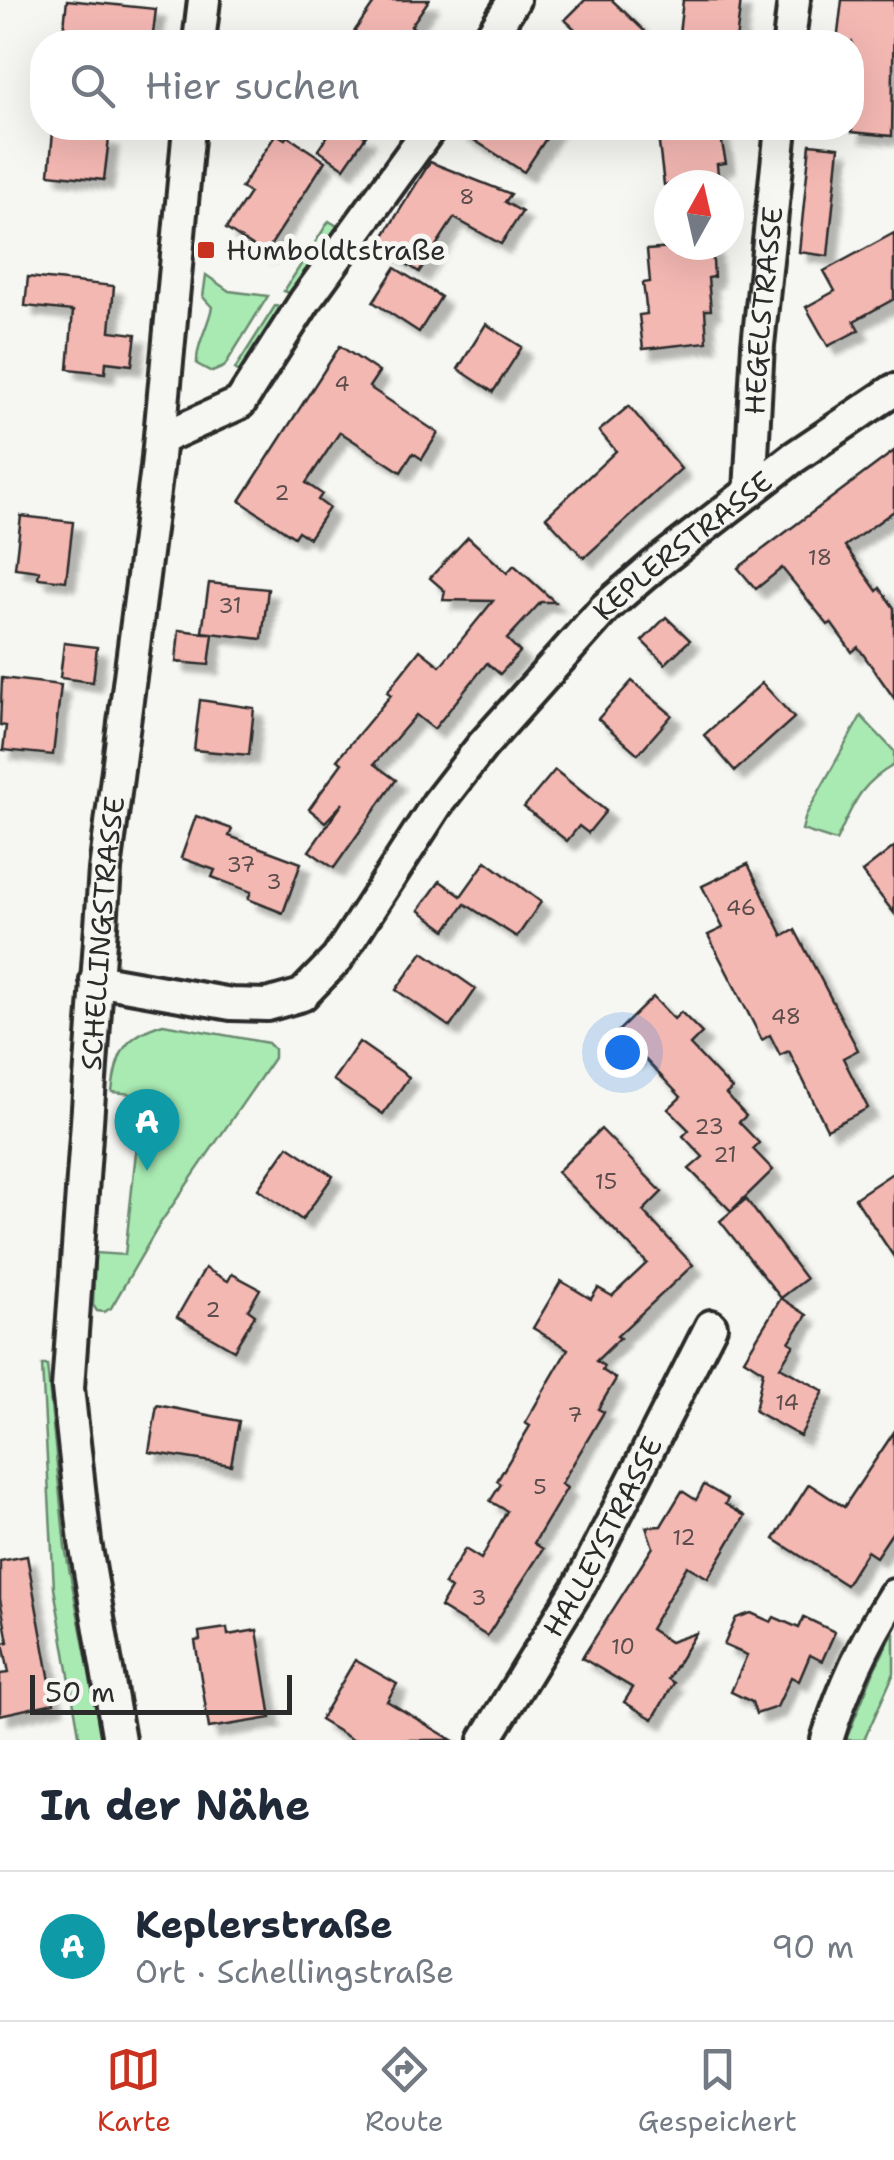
<!DOCTYPE html>
<html lang="de">
<head>
<meta charset="utf-8">
<style>
	:root { --surface:#fff; --page:#f2f2f3; --text:#1f2937; --muted:#747a83; --line:#e0e1e3; --accent:#c8321e }
	body { margin:0; font-family:"Shantell Sans",sans-serif; background:var(--page); color:var(--text) }
	.compass { position:absolute; left:654px; top:170px; width:90px; height:90px; border-radius:50%; background:var(--surface); box-shadow:0 10px 40px #0002; rotate:8deg }
	.scale { position:absolute; left:30px; bottom:25px; width:262px; box-sizing:border-box; padding-left:10px; border:5px solid #2b2b2b; border-top:0; font-size:28px; line-height:35px; white-space:nowrap; color:#2b2b2b; -webkit-text-stroke:8px #f6f6f2; paint-order:stroke }
	.you { position:absolute; left:622px; top:1052px; width:35px; height:35px; margin:-25px; border:8px solid #fff; border-radius:50%; background:#1a73e8; box-shadow:0 0 0 15px #1a73e833 }
	.badge { display:grid; place-items:center; width:65px; height:65px; border-radius:50%; background:var(--accent); color:#fff; font-size:32px; font-weight:700 }
	.pin { position:absolute; translate:-50% -82px; filter:drop-shadow(0 2px 5px #0008) }
	.pin::after { content:''; position:absolute; top:52px; width:35px; height:30px; background:inherit; clip-path:polygon(0 0,100% 0,50% 100%) }
	.list { margin:0; padding:0; list-style:none }
	h2 { display:flex; justify-content:space-between; align-items:center; height:130px; margin:0; padding:0 40px; font-size:42px }
	h2 small { font-size:32px; font-weight:400; color:var(--muted) }
	.list li { display:grid; grid-template-columns:65px 1fr auto; gap:30px; align-items:center; box-sizing:border-box; height:150px; padding:0 40px; border-top:2px solid var(--line) }
	.list b { display:block; font-size:38px; white-space:nowrap }
	.list p { margin:0; font-size:32px; white-space:nowrap; color:var(--muted) }
	.list em { font-size:32px; font-style:normal; color:var(--muted) }
	.icon { flex:none; width:55px; height:55px; fill:none; stroke:currentColor; stroke-width:2; stroke-linecap:round; stroke-linejoin:round }
	.map { position:relative; flex:none; width:894px; height:1740px; overflow:hidden }
	.search { position:absolute; background:var(--surface); box-shadow:0 10px 40px #0002; left:30px; right:30px; top:30px; height:110px; display:flex; align-items:center; gap:25px; box-sizing:border-box; padding:0 35px; border-radius:40px; color:var(--muted); font-size:38px }
	.sheet { height:280px; background:var(--surface) }
	nav { display:flex; justify-content:space-around; align-items:center; box-sizing:border-box; height:140px; border-top:2px solid var(--line); background:var(--surface); font-size:28px; color:var(--muted) }
	nav a { display:grid; justify-items:center; gap:5px }
	nav .on { color:var(--accent) }
	.map>svg:first-child { display:block }
</style>
</head>
<body>
<div class="map">
<svg width="894" height="1740" viewBox="0 0 894 1740">
	<defs>
		<filter id="shadow"><feDropShadow dx="9" dy="9" stdDeviation="2.5" flood-color="#0004"/></filter>
	</defs>
	<rect width="100%" height="100%" fill="#f6f6f2"/>
	<filter id="ink" filterUnits="userSpaceOnUse"><feTurbulence type="fractalNoise" baseFrequency=".01" numOctaves="2"/><feDisplacementMap in="SourceGraphic" scale="20" xChannelSelector="R" yChannelSelector="G"/><feConvolveMatrix kernelMatrix="1 2 1 2 8 2 1 2 1" color-interpolation-filters="sRGB"/></filter>
	<g filter="url(#ink)">
		<!-- green -->
		<g fill="#a9eab3" stroke="#6a8a6f" stroke-width="2.5">
			<path d="M 329,221 L 339,227 L 295,295 L 284,291 Z"/>
			<path d="M 206,275 L 229,291 L 268,296 L 224,367 L 212,372 L 197,364 C 196,345 208,327 212,307 L 203,297 Z"/>
			<path d="M 275,306 L 287,308 L 243,375 L 235,369 Z"/>
			<path d="M 861,716 L 894,751 L 894,765 C 858,785 853,806 836,841 L 802,830 L 806,815 Z"/>
			<path d="M 163,1024 L 268,1043 L 274,1049 L 274,1058 L 161,1222 L 111,1308 L 104,1312 L 97,1311 L 93,1305 L 95,1253 L 125,1255 L 142,1095 L 112,1092 C 117,1052 124,1036 163,1024 Z"/>
			<path d="M 42,1365 L 47,1365 L 65,1547 L 102,1740 L 80,1740 L 54,1588 Z"/>
			<path d="M 894,1632 L 894,1673 L 864,1740 L 846,1740 L 875,1668 Z"/>
		</g>
		<!-- building -->
		<g fill="#f4b8b3" stroke="#2b2b2b" stroke-width="2.5" filter="url(#shadow)">
			<path d="M 67,0 L 156,9 L 152,42 L 62,42 Z"/>
			<path d="M 376,0 L 429,0 L 411,26 L 435,42 L 347,42 Z"/>
			<path d="M 585,0 L 612,0 L 656,42 L 589,42 L 565,20 Z"/>
			<path d="M 683,0 L 741,0 L 736,41 L 679,34 Z"/>
			<path d="M 842,0 L 894,0 L 892,136 L 852,132 L 852,42 L 837,42 Z"/>
			<path d="M 333,128 L 343,128 L 366,136 L 344,168 L 318,150 Z"/>
			<path d="M 455,128 L 553,128 L 524,172 Z"/>
			<path d="M 664,128 L 719,128 L 726,163 L 717,164 L 719,185 L 664,185 L 658,136 L 665,135 Z"/>
			<path d="M 53,132 L 109,138 L 104,180 L 49,174 Z"/>
			<path d="M 276,134 L 285,139 L 287,136 L 325,161 L 265,254 L 226,229 L 250,193 L 241,188 Z"/>
			<path d="M 810,144 L 839,147 L 828,256 L 799,252 Z"/>
			<path d="M 430,162 L 511,194 L 505,202 L 522,212 L 501,244 L 454,218 L 419,272 L 378,245 Z"/>
			<path d="M 894,233 L 894,299 L 854,321 L 859,330 L 828,346 L 806,307 L 835,291 L 824,271 Z"/>
			<path d="M 712,245 L 714,277 L 708,278 L 711,310 L 705,310 L 707,342 L 643,349 L 639,315 L 647,314 L 643,283 L 650,282 L 647,250 Z"/>
			<path d="M 395,268 L 441,297 L 419,332 L 373,302 Z"/>
			<path d="M 28,277 L 114,286 L 110,331 L 136,334 L 132,365 L 106,362 L 105,373 L 68,369 L 73,311 L 25,306 Z"/>
			<path d="M 486,324 L 522,347 L 493,392 L 458,369 Z"/>
			<path d="M 340,346 L 379,372 L 369,387 L 438,433 L 422,459 L 413,453 L 401,472 L 340,432 L 306,483 L 322,494 L 318,500 L 329,508 L 309,538 L 298,531 L 294,537 L 240,501 Z"/>
			<path d="M 629,406 L 681,469 L 584,558 L 546,517 L 616,451 L 599,431 Z"/>
			<path d="M 894,451 L 894,511 L 845,546 L 877,591 L 880,588 L 894,608 L 894,698 L 858,647 L 852,652 L 831,623 L 828,625 L 782,568 L 756,589 L 738,568 Z"/>
			<path d="M 21,516 L 73,522 L 66,581 L 38,578 L 39,571 L 15,568 Z"/>
			<path d="M 468,537 L 507,573 L 514,565 L 555,602 L 541,602 L 507,639 L 520,652 L 500,674 L 487,663 L 434,729 L 416,715 L 374,764 L 396,780 L 334,868 L 309,851 L 343,803 L 325,822 L 309,809 L 342,763 L 337,760 L 391,695 L 387,692 L 420,650 L 440,666 L 493,601 L 443,600 L 445,591 L 430,578 Z"/>
			<path d="M 209,583 L 268,589 L 262,639 L 202,632 Z"/>
			<path d="M 666,617 L 690,640 L 665,664 L 642,641 Z"/>
			<path d="M 179,630 L 213,634 L 209,665 L 176,662 Z"/>
			<path d="M 64,643 L 97,647 L 93,682 L 60,678 Z"/>
			<path d="M 2,678 L 61,685 L 53,755 L 3,750 L 6,726 L 0,725 Z"/>
			<path d="M 632,681 L 672,715 L 638,754 L 598,719 Z"/>
			<path d="M 762,683 L 794,718 L 735,771 L 704,735 Z"/>
			<path d="M 200,700 L 254,708 L 249,755 L 194,750 Z"/>
			<path d="M 555,770 L 606,811 L 588,833 L 579,826 L 567,841 L 524,807 Z"/>
			<path d="M 196,816 L 232,829 L 229,836 L 301,863 L 283,913 L 248,899 L 251,892 L 212,877 L 215,870 L 181,858 Z"/>
			<path d="M 894,847 L 894,913 L 862,872 Z"/>
			<path d="M 486,861 L 541,902 L 517,937 L 465,904 L 446,930 L 419,910 L 440,881 L 461,896 Z"/>
			<path d="M 748,864 L 783,936 L 795,930 L 858,1050 L 843,1058 L 868,1108 L 827,1129 L 789,1051 L 780,1055 L 770,1035 L 762,1040 L 708,935 L 723,928 L 702,886 Z"/>
			<path d="M 423,952 L 476,989 L 450,1027 L 396,990 Z"/>
			<path d="M 653,997 L 674,1019 L 681,1012 L 702,1033 L 690,1045 L 732,1089 L 726,1094 L 746,1116 L 739,1122 L 759,1143 L 753,1149 L 773,1170 L 731,1211 L 689,1169 L 703,1157 L 683,1136 L 689,1130 L 668,1109 L 681,1097 L 639,1053 L 631,1060 L 611,1038 Z"/>
			<path d="M 359,1042 L 409,1077 L 383,1114 L 333,1080 Z"/>
			<path d="M 601,1129 L 662,1192 L 643,1211 L 693,1265 L 617,1336 L 620,1338 L 596,1361 L 604,1366 L 602,1370 L 616,1379 L 598,1409 L 604,1412 L 561,1484 L 567,1488 L 534,1543 L 543,1549 L 487,1636 L 440,1607 L 451,1589 L 444,1584 L 465,1549 L 481,1559 L 507,1511 L 490,1501 L 501,1484 L 497,1481 L 530,1426 L 525,1423 L 568,1349 L 533,1328 L 561,1281 L 591,1299 L 598,1288 L 612,1296 L 647,1263 L 557,1172 Z"/>
			<path d="M 288,1146 L 333,1176 L 302,1220 L 258,1189 Z"/>
			<path d="M 894,1172 L 894,1257 L 855,1198 Z"/>
			<path d="M 746,1199 L 806,1279 L 781,1298 L 720,1221 Z"/>
			<path d="M 205,1268 L 228,1281 L 232,1274 L 260,1289 L 248,1310 L 255,1315 L 234,1350 L 177,1317 Z"/>
			<path d="M 781,1298 L 807,1315 L 789,1342 L 794,1345 L 780,1367 L 824,1391 L 800,1436 L 755,1411 L 763,1371 L 744,1359 Z"/>
			<path d="M 157,1405 L 239,1421 L 231,1465 L 149,1452 Z"/>
			<path d="M 894,1432 L 894,1530 L 876,1557 L 867,1551 L 846,1585 L 774,1539 L 809,1484 L 844,1507 Z"/>
			<path d="M 704,1485 L 728,1499 L 725,1504 L 745,1516 L 708,1578 L 687,1566 L 650,1629 L 670,1642 L 696,1633 L 668,1679 L 674,1683 L 653,1719 L 624,1702 L 633,1688 L 582,1658 L 653,1547 L 646,1527 L 661,1526 L 682,1491 L 696,1500 Z"/>
			<path d="M 27,1556 L 54,1703 L 0,1715 L 0,1674 L 9,1673 L 3,1643 L 8,1642 L 0,1599 L 0,1561 Z"/>
			<path d="M 751,1613 L 771,1622 L 774,1617 L 799,1628 L 804,1617 L 835,1632 L 822,1661 L 810,1655 L 799,1681 L 791,1677 L 777,1707 L 756,1714 L 752,1702 L 731,1692 L 747,1655 L 724,1645 L 736,1618 Z"/>
			<path d="M 227,1628 L 228,1635 L 257,1630 L 271,1718 L 209,1728 L 195,1641 L 200,1640 L 199,1632 Z"/>
			<path d="M 355,1660 L 397,1684 L 387,1701 L 452,1740 L 353,1740 L 320,1720 Z"/>
		</g>
		<g fill="none" stroke-linecap="round" stroke-linejoin="round">
			<defs>
				<g id="street">
					<path d="M 199,42 L 204,0"/>
					<path d="M 487,42 L 514,0"/>
					<path d="M 789,42 L 794,0"/>
					<path d="M 160,439 L 240,403 L 305,301 L 430,128"/>
					<path id="s1" d="M 750,492 L 758,345 L 781,128"/>
					<path id="s2" d="M 96,980 L 231,1004 L 267,1005 L 302,995 L 337,959 L 437,804 L 482,746 L 605,608 L 655,565 L 793,458 L 894,390"/>
					<path id="s3" d="M 119,1740 L 85,1542 L 68,1388 L 105,870 L 157,468 L 189,128"/>
					<path id="s4" d="M 485,1740 L 580,1585 L 711,1326"/>
					<path d="M 827,1740 C 842,1691 866,1639 894,1595"/>
				</g>
			</defs>
			<!-- street casing -->
			<use href="#street" stroke="#2b2b2b" stroke-width="38"/>
			<!-- street -->
			<use href="#street" stroke="#f6f6f2" stroke-width="30"/>
		</g>
	</g>
	<!-- markers -->
	<rect fill="#c8321e" stroke="#f6f6f2" stroke-width="4" x="196" y="240" width="20" height="20" rx="5"/>
	<g text-anchor="middle" dominant-baseline="central" stroke-width="10" stroke-linejoin="round" paint-order="stroke">
		<!-- number labels -->
		<g font-size="22" fill="#5d4e4d">
			<text x="467" y="196">8</text>
			<text x="342" y="383">4</text>
			<text x="282" y="492">2</text>
			<text x="820" y="557">18</text>
			<text x="230" y="605">31</text>
			<text x="241" y="864">37</text>
			<text x="274" y="881">3</text>
			<text x="741" y="907">46</text>
			<text x="786" y="1016">48</text>
			<text x="709" y="1126">23</text>
			<text x="725" y="1154">21</text>
			<text x="606" y="1181">15</text>
			<text x="213" y="1309">2</text>
			<text x="787" y="1402">14</text>
			<text x="575" y="1414">7</text>
			<text x="540" y="1486">5</text>
			<text x="684" y="1537">12</text>
			<text x="479" y="1597">3</text>
			<text x="623" y="1646">10</text>
		</g>
		<!-- poi labels -->
		<g font-size="28" fill="#2b2b2b" stroke="#f6f6f2" text-anchor="start">
			<text x="226" y="250">Humboldtstraße</text>
		</g>
		<!-- street labels -->
		<g font-size="28" fill="#2b2b2b" stroke="#f6f6f2">
			<text stroke="none"><textPath href="#s1" startOffset="182">HEGELSTRASSE</textPath></text>
			<text stroke="none"><textPath href="#s2" startOffset="802">KEPLERSTRASSE</textPath></text>
			<text stroke="none"><textPath href="#s3" startOffset="812">SCHELLINGSTRASSE</textPath></text>
			<text stroke="none"><textPath href="#s4" startOffset="235">HALLEYSTRASSE</textPath></text>
		</g>
	</g>
</svg>
<svg class="compass" viewBox="-18 -18 36 36"><path d="M0-13l5 13h-10z" fill="#e53935"/><path d="M0 13l5-13h-10z" fill="#747a83"/></svg>
<div class="scale">50 m</div>
<div class="you"></div>
<div class="pin badge" style="left:147px;top:1171px;background:#0f9aa8">A</div>
<div class="search"><svg class="icon" aria-label="search" viewBox="0 0 24 24"><circle cx="10" cy="10" r="6"/><path d="M15 15l6 6"/></svg>Hier suchen</div>
</div>
<section class="sheet">
<h2>In der Nähe<small></small></h2>
<ul class="list">
<li><span class="badge" style="background:#0f9aa8">A</span><div><b>Keplerstraße</b><p>Ort · Schellingstraße</p></div><em>90 m</em></li>
</ul>
</section>
<nav>
<a class="on"><svg class="icon" aria-label="map" viewBox="0 0 24 24"><path d="M3 6l6-2 6 2 6-2v14l-6 2-6-2-6 2zM9 4v14M15 6v14"/></svg>Karte</a>
<a><svg class="icon" aria-label="directions" viewBox="0 0 24 24"><path d="M12 3l9 9-9 9-9-9zM9 14v-3h6M13 9l2 2-2 2"/></svg>Route</a>
<a><svg class="icon" aria-label="saved" viewBox="0 0 24 24"><path d="M7 4h10v16l-5-4-5 4z"/></svg>Gespeichert</a>
</nav>
</body>
</html>
